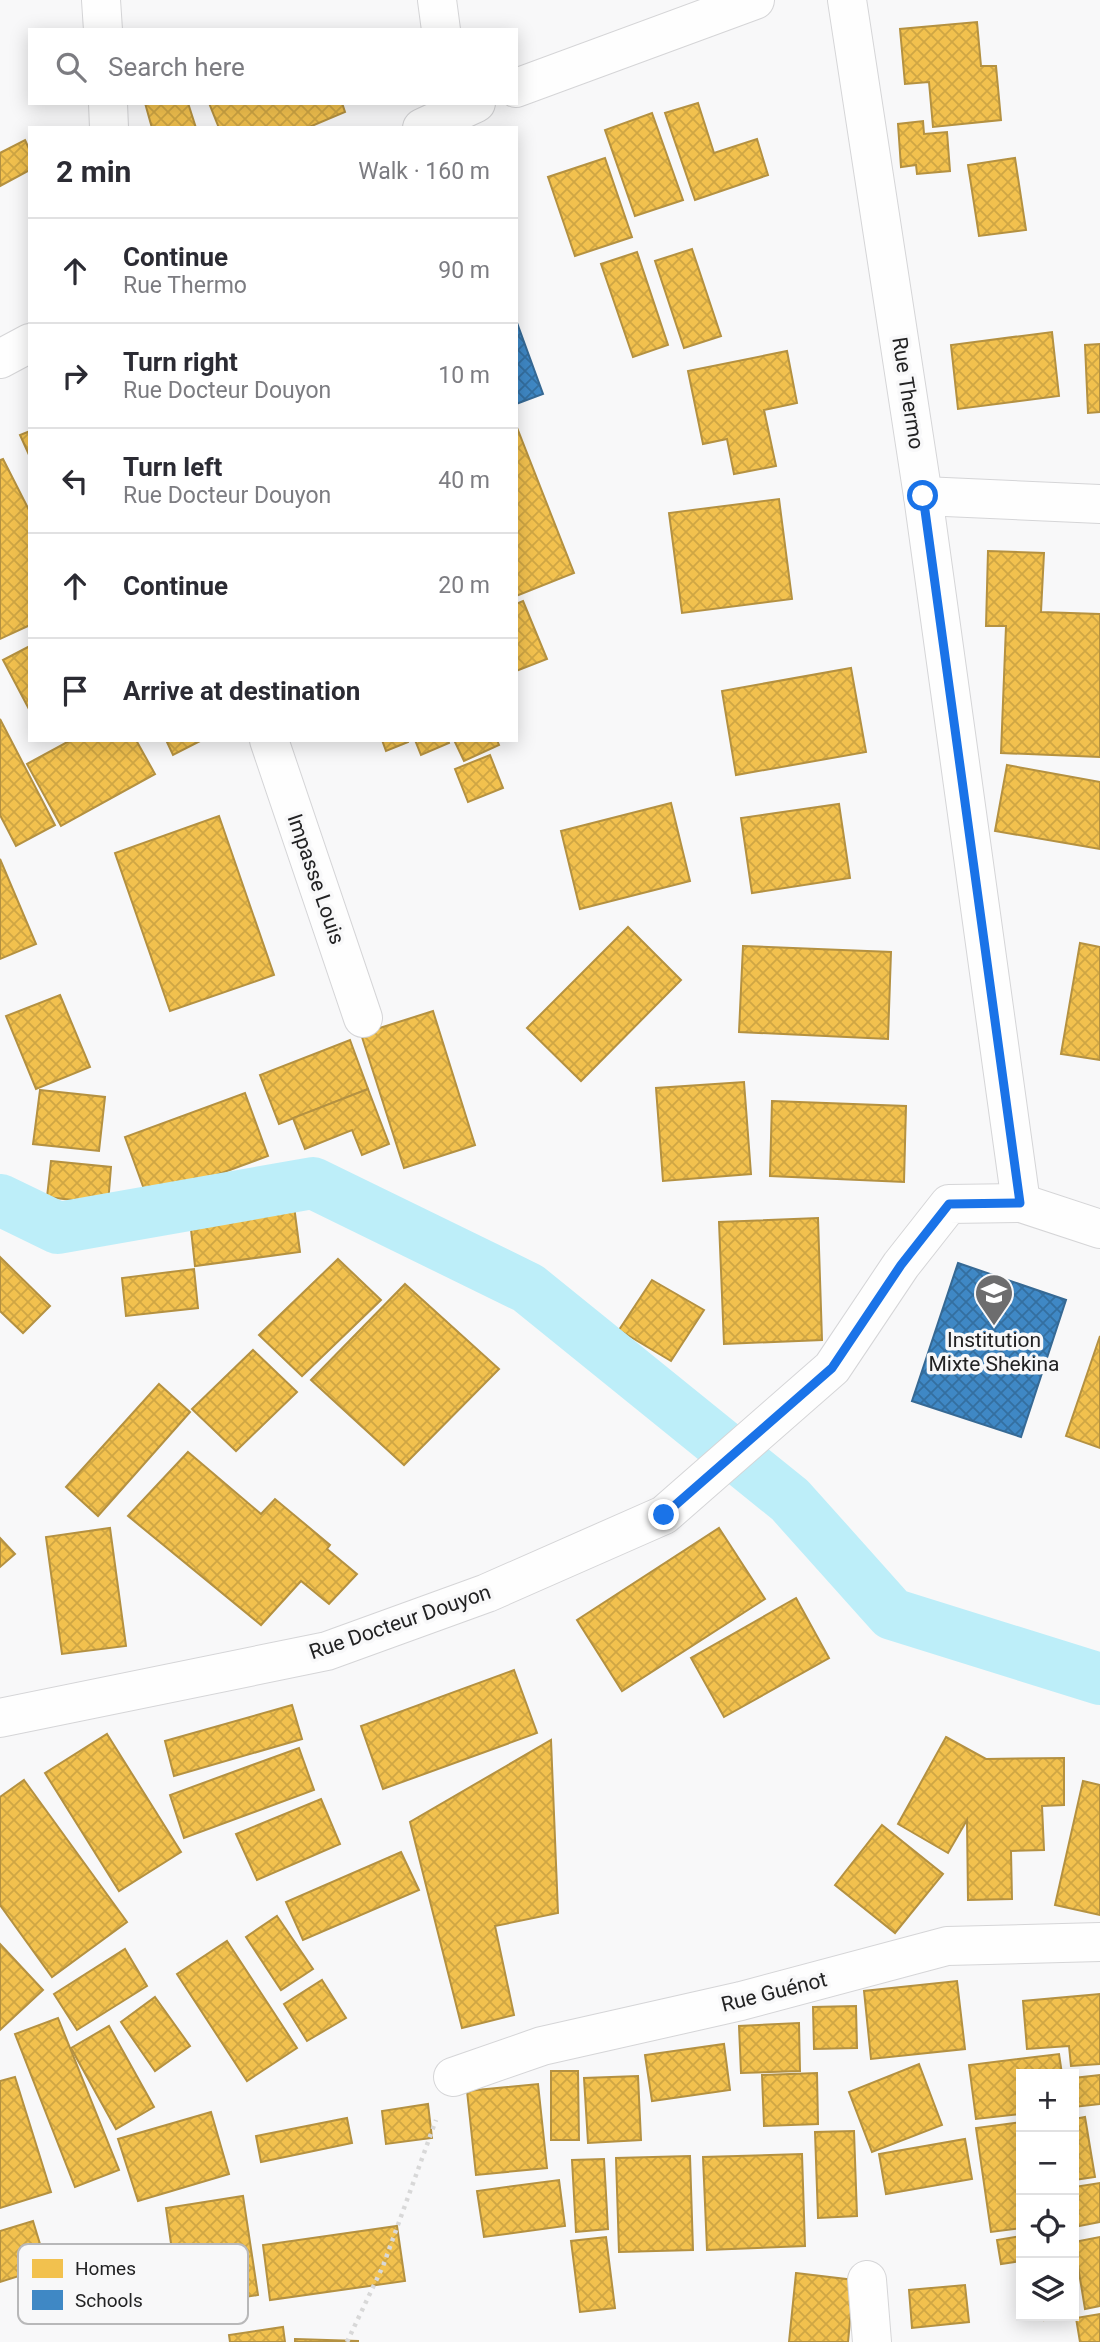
<!DOCTYPE html>
<html lang="en">
<head>
<meta charset="utf-8">
<style>
	:root { --surface:#fff; --page:#f2f2f3; --text:#2b2b33; --muted:#7c7c81; --line:#e1e1e2 }
	body { margin:0; font-family:Roboto,sans-serif; background:var(--page); color:var(--text) }
	.controls { position:absolute; right:21px; bottom:21px; display:grid; overflow:hidden; border-radius:0px; box-shadow:0 4px 18px #0003 }
	.controls button { width:63px; height:63px; display:grid; place-items:center; padding:0; border:0; border-bottom:2px solid var(--line); background:var(--surface); color:var(--text); font:35px sans-serif }
	.stop { position:absolute; width:21px; height:21px; margin:-16px; border:5px solid #1a73e8; border-radius:50%; background:#fff }
	.stop.end { background:#1a73e8; border-color:#fff; box-shadow:0 2px 7px #0008 }
	.list { margin:0; padding:0; list-style:none }
	h2 { display:flex; justify-content:space-between; align-items:center; height:91px; margin:0; padding:0 28px; font-size:30px }
	h2 small { font-size:23px; font-weight:400; color:var(--muted) }
	.list li { display:grid; grid-template-columns:46px 1fr auto; gap:21px; align-items:center; box-sizing:border-box; height:105px; padding:0 28px; border-top:2px solid var(--line) }
	.list b { display:block; font-size:26px; white-space:nowrap }
	.list p { margin:0; font-size:23px; white-space:nowrap; color:var(--muted) }
	.list em { font-size:23px; font-style:normal; color:var(--muted) }
	.icon { flex:none; width:38px; height:38px; fill:none; stroke:currentColor; stroke-width:2; stroke-linecap:round; stroke-linejoin:round }
	.map { position:relative; flex:none; width:1100px; height:2342px; overflow:hidden }
	.search { position:absolute; background:var(--surface); box-shadow:0 4px 18px #0003; left:28px; top:28px; width:490px; height:77px; display:flex; align-items:center; gap:18px; box-sizing:border-box; padding:0 24px; border-radius:0px; color:var(--muted); font-size:26px }
	.panel { position:absolute; background:var(--surface); box-shadow:0 4px 18px #0003; left:28px; top:126px; width:490px; height:616px; border-radius:0px }
	.map>svg:first-child { display:block }
</style>
</head>
<body>
<div class="map">
<svg width="1100" height="2342" viewBox="0 0 1100 2342">
	<defs>
		<pattern id="homes-cross-hatch" width="8" height="8" patternUnits="userSpaceOnUse" patternTransform="scale(1.75)"><rect width="8" height="8" fill="#f2c14e"/><path d="M0 0l8 8M0 8l8-8" fill="none" stroke="#cfa644"/></pattern>
		<pattern id="schools-cross-hatch" width="8" height="8" patternUnits="userSpaceOnUse" patternTransform="scale(1.75)"><rect width="8" height="8" fill="#3f88c5"/><path d="M0 0l8 8M0 8l8-8" fill="none" stroke="#346fa0"/></pattern>
	</defs>
	<rect width="100%" height="100%" fill="#f8f8f9"/>
	<!-- homes -->
	<g fill="url(#homes-cross-hatch)" stroke="#b49141" stroke-width="2">
		<path d="M 977,22 L 981,66 L 996,66 L 1001,120 L 933,127 L 929,82 L 905,84 L 900,29 Z"/>
		<path d="M 145,103 L 188,103 L 196,128 L 152,128 Z"/>
		<path d="M 209,103 L 342,103 L 345,112 L 307,128 L 219,128 Z"/>
		<path d="M 698,103 L 714,153 L 757,139 L 768,175 L 695,200 L 665,113 Z"/>
		<path d="M 652,113 L 683,200 L 635,216 L 605,130 Z"/>
		<path d="M 923,121 L 924,134 L 947,132 L 950,171 L 917,174 L 916,165 L 901,167 L 898,124 Z"/>
		<path d="M 25,140 L 30,151 L 30,170 L 0,186 L 0,153 Z"/>
		<path d="M 605,158 L 632,237 L 575,256 L 548,177 Z"/>
		<path d="M 1015,158 L 1026,230 L 979,236 L 968,165 Z"/>
		<path d="M 692,249 L 721,336 L 684,348 L 655,261 Z"/>
		<path d="M 637,252 L 668,345 L 633,357 L 601,264 Z"/>
		<path d="M 1052,332 L 1059,396 L 958,409 L 951,345 Z"/>
		<path d="M 1100,344 L 1100,412 L 1088,413 L 1085,345 Z"/>
		<path d="M 787,351 L 797,403 L 764,410 L 776,466 L 734,474 L 727,439 L 703,444 L 688,371 Z"/>
		<path d="M 516,425 L 574,573 L 516,596 Z"/>
		<path d="M 30,431 L 30,457 L 20,435 Z"/>
		<path d="M 3,459 L 30,512 L 30,625 L 0,639 L 0,460 Z"/>
		<path d="M 779,499 L 792,599 L 682,613 L 669,513 Z"/>
		<path d="M 988,551 L 1044,553 L 1041,612 L 1100,614 L 1100,757 L 1001,753 L 1006,626 L 986,626 Z"/>
		<path d="M 523,601 L 547,659 L 516,671 L 516,604 Z"/>
		<path d="M 30,646 L 30,711 L 3,660 Z"/>
		<path d="M 851,668 L 866,752 L 736,775 L 722,691 Z"/>
		<path d="M 0,719 L 55,825 L 16,846 L 0,815 Z"/>
		<path d="M 71,740 L 136,740 L 155,774 L 61,826 L 27,764 Z"/>
		<path d="M 166,740 L 202,740 L 173,755 Z"/>
		<path d="M 382,740 L 408,740 L 408,742 L 386,751 Z"/>
		<path d="M 415,740 L 448,740 L 449,743 L 421,755 Z"/>
		<path d="M 454,740 L 497,740 L 499,745 L 464,761 Z"/>
		<path d="M 490,755 L 503,788 L 468,802 L 455,769 Z"/>
		<path d="M 1007,765 L 1100,782 L 1100,849 L 995,831 Z"/>
		<path d="M 671,803 L 690,881 L 580,909 L 561,831 Z"/>
		<path d="M 839,804 L 850,878 L 752,893 L 741,818 Z"/>
		<path d="M 219,816 L 274,975 L 170,1011 L 115,853 Z"/>
		<path d="M 0,859 L 36,944 L 0,959 Z"/>
		<path d="M 628,927 L 681,980 L 581,1081 L 527,1028 Z"/>
		<path d="M 1080,943 L 1100,947 L 1100,1060 L 1061,1054 Z"/>
		<path d="M 743,946 L 891,952 L 888,1039 L 739,1032 Z"/>
		<path d="M 60,995 L 90,1067 L 36,1089 L 6,1016 Z"/>
		<path d="M 433,1011 L 475,1145 L 404,1168 L 361,1034 Z"/>
		<path d="M 350,1040 L 368,1089 L 279,1124 L 260,1075 Z"/>
		<path d="M 744,1082 L 751,1174 L 663,1181 L 656,1088 Z"/>
		<path d="M 368,1089 L 389,1144 L 362,1155 L 352,1130 L 305,1149 L 293,1118 Z"/>
		<path d="M 40,1090 L 105,1097 L 99,1151 L 33,1144 Z"/>
		<path d="M 245,1093 L 268,1156 L 148,1200 L 125,1137 Z"/>
		<path d="M 772,1101 L 906,1106 L 904,1182 L 770,1176 Z"/>
		<path d="M 51,1161 L 111,1167 L 108,1204 L 47,1197 Z"/>
		<path d="M 294,1206 L 300,1252 L 195,1266 L 190,1220 Z"/>
		<path d="M 818,1218 L 822,1340 L 724,1344 L 719,1222 Z"/>
		<path d="M 0,1257 L 50,1306 L 23,1333 L 0,1311 Z"/>
		<path d="M 338,1259 L 381,1300 L 302,1376 L 259,1335 Z"/>
		<path d="M 194,1269 L 198,1308 L 126,1316 L 122,1278 Z"/>
		<path d="M 652,1280 L 704,1310 L 671,1361 L 619,1330 Z"/>
		<path d="M 405,1284 L 499,1369 L 404,1465 L 311,1380 Z"/>
		<path d="M 1100,1336 L 1100,1448 L 1066,1436 Z"/>
		<path d="M 253,1350 L 297,1392 L 236,1451 L 192,1409 Z"/>
		<path d="M 159,1384 L 190,1412 L 98,1516 L 66,1487 Z"/>
		<path d="M 188,1452 L 261,1514 L 275,1499 L 330,1545 L 327,1549 L 357,1574 L 329,1604 L 301,1581 L 261,1625 L 128,1516 Z"/>
		<path d="M 110,1528 L 126,1646 L 62,1654 L 46,1537 Z"/>
		<path d="M 719,1528 L 765,1599 L 622,1691 L 577,1620 Z"/>
		<path d="M 0,1538 L 15,1554 L 0,1567 Z"/>
		<path d="M 796,1598 L 829,1658 L 724,1717 L 691,1658 Z"/>
		<path d="M 514,1670 L 537,1733 L 383,1789 L 361,1726 Z"/>
		<path d="M 292,1705 L 302,1739 L 174,1776 L 165,1741 Z"/>
		<path d="M 107,1734 L 181,1852 L 119,1891 L 45,1773 Z"/>
		<path d="M 946,1737 L 986,1759 L 1064,1758 L 1064,1805 L 1042,1806 L 1044,1850 L 1011,1851 L 1012,1899 L 968,1900 L 967,1820 L 948,1853 L 898,1824 Z"/>
		<path d="M 551,1740 L 558,1913 L 495,1926 L 514,2015 L 462,2028 L 410,1822 Z"/>
		<path d="M 299,1748 L 314,1790 L 184,1838 L 170,1795 Z"/>
		<path d="M 24,1780 L 127,1922 L 52,1977 L 0,1905 L 0,1797 Z"/>
		<path d="M 1083,1781 L 1100,1785 L 1100,1915 L 1055,1905 Z"/>
		<path d="M 321,1799 L 340,1844 L 257,1880 L 236,1834 Z"/>
		<path d="M 882,1825 L 943,1874 L 895,1933 L 835,1885 Z"/>
		<path d="M 401,1852 L 419,1890 L 303,1940 L 286,1902 Z"/>
		<path d="M 277,1916 L 313,1969 L 281,1990 L 246,1937 Z"/>
		<path d="M 227,1941 L 297,2048 L 247,2081 L 177,1974 Z"/>
		<path d="M 0,1944 L 43,1990 L 0,2030 Z"/>
		<path d="M 125,1949 L 147,1986 L 77,2030 L 54,1994 Z"/>
		<path d="M 322,1980 L 346,2018 L 307,2041 L 284,2004 Z"/>
		<path d="M 957,1981 L 965,2049 L 871,2059 L 864,1991 Z"/>
		<path d="M 1100,1994 L 1100,2064 L 1071,2066 L 1069,2046 L 1027,2049 L 1023,2001 Z"/>
		<path d="M 155,1997 L 190,2046 L 155,2071 L 121,2022 Z"/>
		<path d="M 856,2006 L 857,2048 L 814,2049 L 813,2007 Z"/>
		<path d="M 58,2018 L 119,2170 L 75,2187 L 15,2034 Z"/>
		<path d="M 799,2023 L 800,2071 L 741,2073 L 739,2026 Z"/>
		<path d="M 109,2026 L 154,2107 L 116,2129 L 71,2048 Z"/>
		<path d="M 724,2044 L 730,2090 L 652,2101 L 645,2055 Z"/>
		<path d="M 1059,2054 L 1062,2074 L 1021,2074 L 1021,2114 L 976,2119 L 969,2065 Z"/>
		<path d="M 919,2064 L 942,2125 L 872,2152 L 849,2092 Z"/>
		<path d="M 551,2071 L 578,2071 L 579,2140 L 551,2140 Z"/>
		<path d="M 817,2073 L 818,2124 L 764,2126 L 762,2075 Z"/>
		<path d="M 1100,2075 L 1100,2104 L 1074,2107 L 1074,2078 Z"/>
		<path d="M 638,2076 L 641,2140 L 588,2143 L 584,2078 Z"/>
		<path d="M 15,2077 L 51,2192 L 0,2208 L 0,2081 Z"/>
		<path d="M 538,2084 L 547,2168 L 476,2175 L 467,2091 Z"/>
		<path d="M 428,2104 L 432,2138 L 386,2144 L 382,2111 Z"/>
		<path d="M 211,2112 L 229,2174 L 138,2201 L 118,2139 Z"/>
		<path d="M 1085,2117 L 1095,2177 L 1074,2180 L 1074,2119 Z"/>
		<path d="M 347,2118 L 352,2143 L 261,2162 L 256,2136 Z"/>
		<path d="M 1021,2122 L 1021,2228 L 991,2232 L 976,2128 Z"/>
		<path d="M 854,2131 L 857,2216 L 818,2218 L 815,2132 Z"/>
		<path d="M 965,2139 L 972,2179 L 886,2194 L 879,2154 Z"/>
		<path d="M 802,2154 L 805,2246 L 707,2250 L 703,2157 Z"/>
		<path d="M 690,2156 L 693,2250 L 619,2252 L 616,2158 Z"/>
		<path d="M 604,2159 L 608,2229 L 576,2232 L 572,2160 Z"/>
		<path d="M 559,2180 L 565,2226 L 484,2237 L 477,2191 Z"/>
		<path d="M 1100,2183 L 1100,2222 L 1074,2227 L 1074,2187 Z"/>
		<path d="M 243,2196 L 258,2295 L 180,2307 L 166,2208 Z"/>
		<path d="M 33,2221 L 47,2267 L 0,2282 L 0,2231 Z"/>
		<path d="M 397,2226 L 405,2281 L 270,2300 L 263,2245 Z"/>
		<path d="M 1021,2236 L 1021,2261 L 1001,2264 L 997,2240 Z"/>
		<path d="M 606,2237 L 615,2308 L 580,2312 L 571,2241 Z"/>
		<path d="M 1100,2237 L 1100,2306 L 1085,2309 L 1074,2242 Z"/>
		<path d="M 796,2273 L 854,2280 L 848,2342 L 789,2342 Z"/>
		<path d="M 965,2285 L 969,2322 L 912,2328 L 909,2290 Z"/>
		<path d="M 1100,2314 L 1100,2342 L 1080,2342 L 1076,2318 Z"/>
		<path d="M 1043,2316 L 1064,2316 L 1044,2320 Z"/>
		<path d="M 283,2327 L 285,2342 L 230,2342 L 229,2335 Z"/>
		<path d="M 295,2339 L 358,2341 L 358,2342 L 295,2342 Z"/>
	</g>
	<!-- schools -->
	<g fill="url(#schools-cross-hatch)" stroke="#366994" stroke-width="2">
		<path d="M 516,320 L 543,394 L 516,404 Z"/>
		<path d="M 958,1263 L 1066,1300 L 1021,1437 L 912,1401 Z"/>
	</g>
	<g fill="none" stroke-linecap="round" stroke-linejoin="round">
		<!-- canal -->
		<path stroke="#bdeef9" stroke-width="52" d="M 0,1200 L 58,1228 L 313,1183 L 528,1288 L 790,1500 L 892,1614 L 1100,1679"/>
		<defs>
			<g id="minor">
				<path d="M 101,0 L 103,30"/>
				<path d="M 437,0 L 441,30"/>
				<path d="M 847,0 L 923,496 L 1021,1203"/>
				<path d="M 516,88 L 755,0"/>
				<path d="M 108,103 L 109,128"/>
				<path d="M 422,128 L 476,103"/>
				<path d="M 0,359 L 30,343"/>
				<path d="M 923,496 L 1100,504"/>
				<path d="M 269,740 L 363,1018"/>
				<path d="M 0,1718 L 327,1651 L 487,1593 L 664,1515 L 832,1368 L 901,1265 L 949,1204 L 1021,1203 L 1100,1229"/>
				<path d="M 453,2077 L 542,2046 L 741,2001 L 947,1946 L 1100,1942"/>
				<path d="M 867,2280 L 872,2342"/>
			</g>
		</defs>
		<!-- minor casing -->
		<use href="#minor" stroke="#d5d5d7" stroke-width="40"/>
		<!-- path -->
		<path stroke="#d8d8d8" stroke-width="4.5" stroke-dasharray="3.5 5" stroke-linecap="butt" d="M 347,2342 L 383,2266 L 436,2120"/>
		<!-- minor -->
		<use href="#minor" stroke="#fefefe" stroke-width="38"/>
	</g>
	<g fill="none" stroke-linecap="round" stroke-linejoin="round">
		<!-- route -->
		<path stroke="#1a73e8" stroke-width="9" d="M 664,1515 L 832,1368 L 901,1265 L 949,1204 L 1020,1203 L 923,496"/>
	</g>
	<!-- icons -->
	<defs>
		<symbol id="school-pin" viewBox="-11 -11 22 30"><path d="M0 17L-7.5 6A9.5 9.5 0 1 1 7.5 6Z" fill="#6d6d6e" stroke="#f8f8f9"/><path d="M0-5L7-2L0 1L-7-2ZM-4 1L0 2.5L4 1V4Q0 6-4 4Z" fill="#fff"/></symbol>
	</defs>
	<g fill-rule="evenodd">
		<use href="#school-pin" x="972" y="1271" width="44" height="60"/>
	</g>
	<g text-anchor="middle" dominant-baseline="central" stroke-width="7" stroke-linejoin="round" paint-order="stroke">
		<!-- street labels -->
		<g font-size="21" fill="#222223" stroke="#f8f8f9">
			<text transform="translate(908 393) rotate(81)">Rue Thermo</text>
			<text transform="translate(316 879) rotate(71)">Impasse Louis</text>
			<text transform="translate(400 1622) rotate(-19)">Rue Docteur Douyon</text>
			<text transform="translate(774 1992) rotate(-14)">Rue Guénot</text>
		</g>
		<!-- poi labels -->
		<g font-size="21" fill="#222223" stroke="#f8f8f9">
			<text x="994" y="1340">Institution<tspan x="994" dy="24">Mixte Shekina</tspan></text>
		</g>
	</g>
	<!-- legend -->
	<rect x="18" y="2244" width="230" height="80" rx="10" fill="#f8f8f9" stroke="#b8b8b9" stroke-width="2"/>
	<rect x="32" y="2259" width="31" height="19" fill="#f2c14e"/>
	<rect x="32" y="2290" width="31" height="20" fill="#3f88c5"/>
	<g font-size="19" fill="#222223">
		<text x="75" y="2275">Homes</text>
		<text x="75" y="2307">Schools</text>
	</g>
</svg>
<div class="controls">
<button>+</button>
<button>−</button>
<button><svg class="icon" aria-label="locate" viewBox="0 0 24 24"><circle cx="12" cy="12" r="6"/><path d="M12 2v4M12 18v4M2 12h4M18 12h4"/></svg></button>
<button><svg class="icon" aria-label="layers" viewBox="0 0 24 24"><path d="M12 4l9 5-9 5-9-5zM3 14l9 5 9-5"/></svg></button>
</div>
<div class="stop" style="left:923px;top:496px"></div>
<div class="stop end" style="left:664px;top:1515px"></div>
<div class="search"><svg class="icon" aria-label="search" viewBox="0 0 24 24"><circle cx="10" cy="10" r="6"/><path d="M15 15l6 6"/></svg>Search here</div>
<section class="panel">
<h2>2 min<small>Walk · 160 m</small></h2>
<ul class="list">
<li><svg class="icon" aria-label="ahead" viewBox="0 0 24 24"><path d="M12 20V5M6 11l6-6 6 6"/></svg><div><b>Continue</b><p>Rue Thermo</p></div><em>90 m</em></li>
<li><svg class="icon" aria-label="right" viewBox="0 0 24 24"><path d="M7 20v-9h11M14 6l5 5-5 5"/></svg><div><b>Turn right</b><p>Rue Docteur Douyon</p></div><em>10 m</em></li>
<li><svg class="icon" aria-label="left" viewBox="0 0 24 24"><path d="M17 20v-9H6M10 6l-5 5 5 5"/></svg><div><b>Turn left</b><p>Rue Docteur Douyon</p></div><em>40 m</em></li>
<li><svg class="icon" aria-label="ahead" viewBox="0 0 24 24"><path d="M12 20V5M6 11l6-6 6 6"/></svg><div><b>Continue</b></div><em>20 m</em></li>
<li><svg class="icon" aria-label="arrive" viewBox="0 0 24 24"><path d="M6 21V4h12l-3 4 3 4H6"/></svg><div><b>Arrive at destination</b></div></li>
</ul>
</section>
</div>
</body>
</html>
